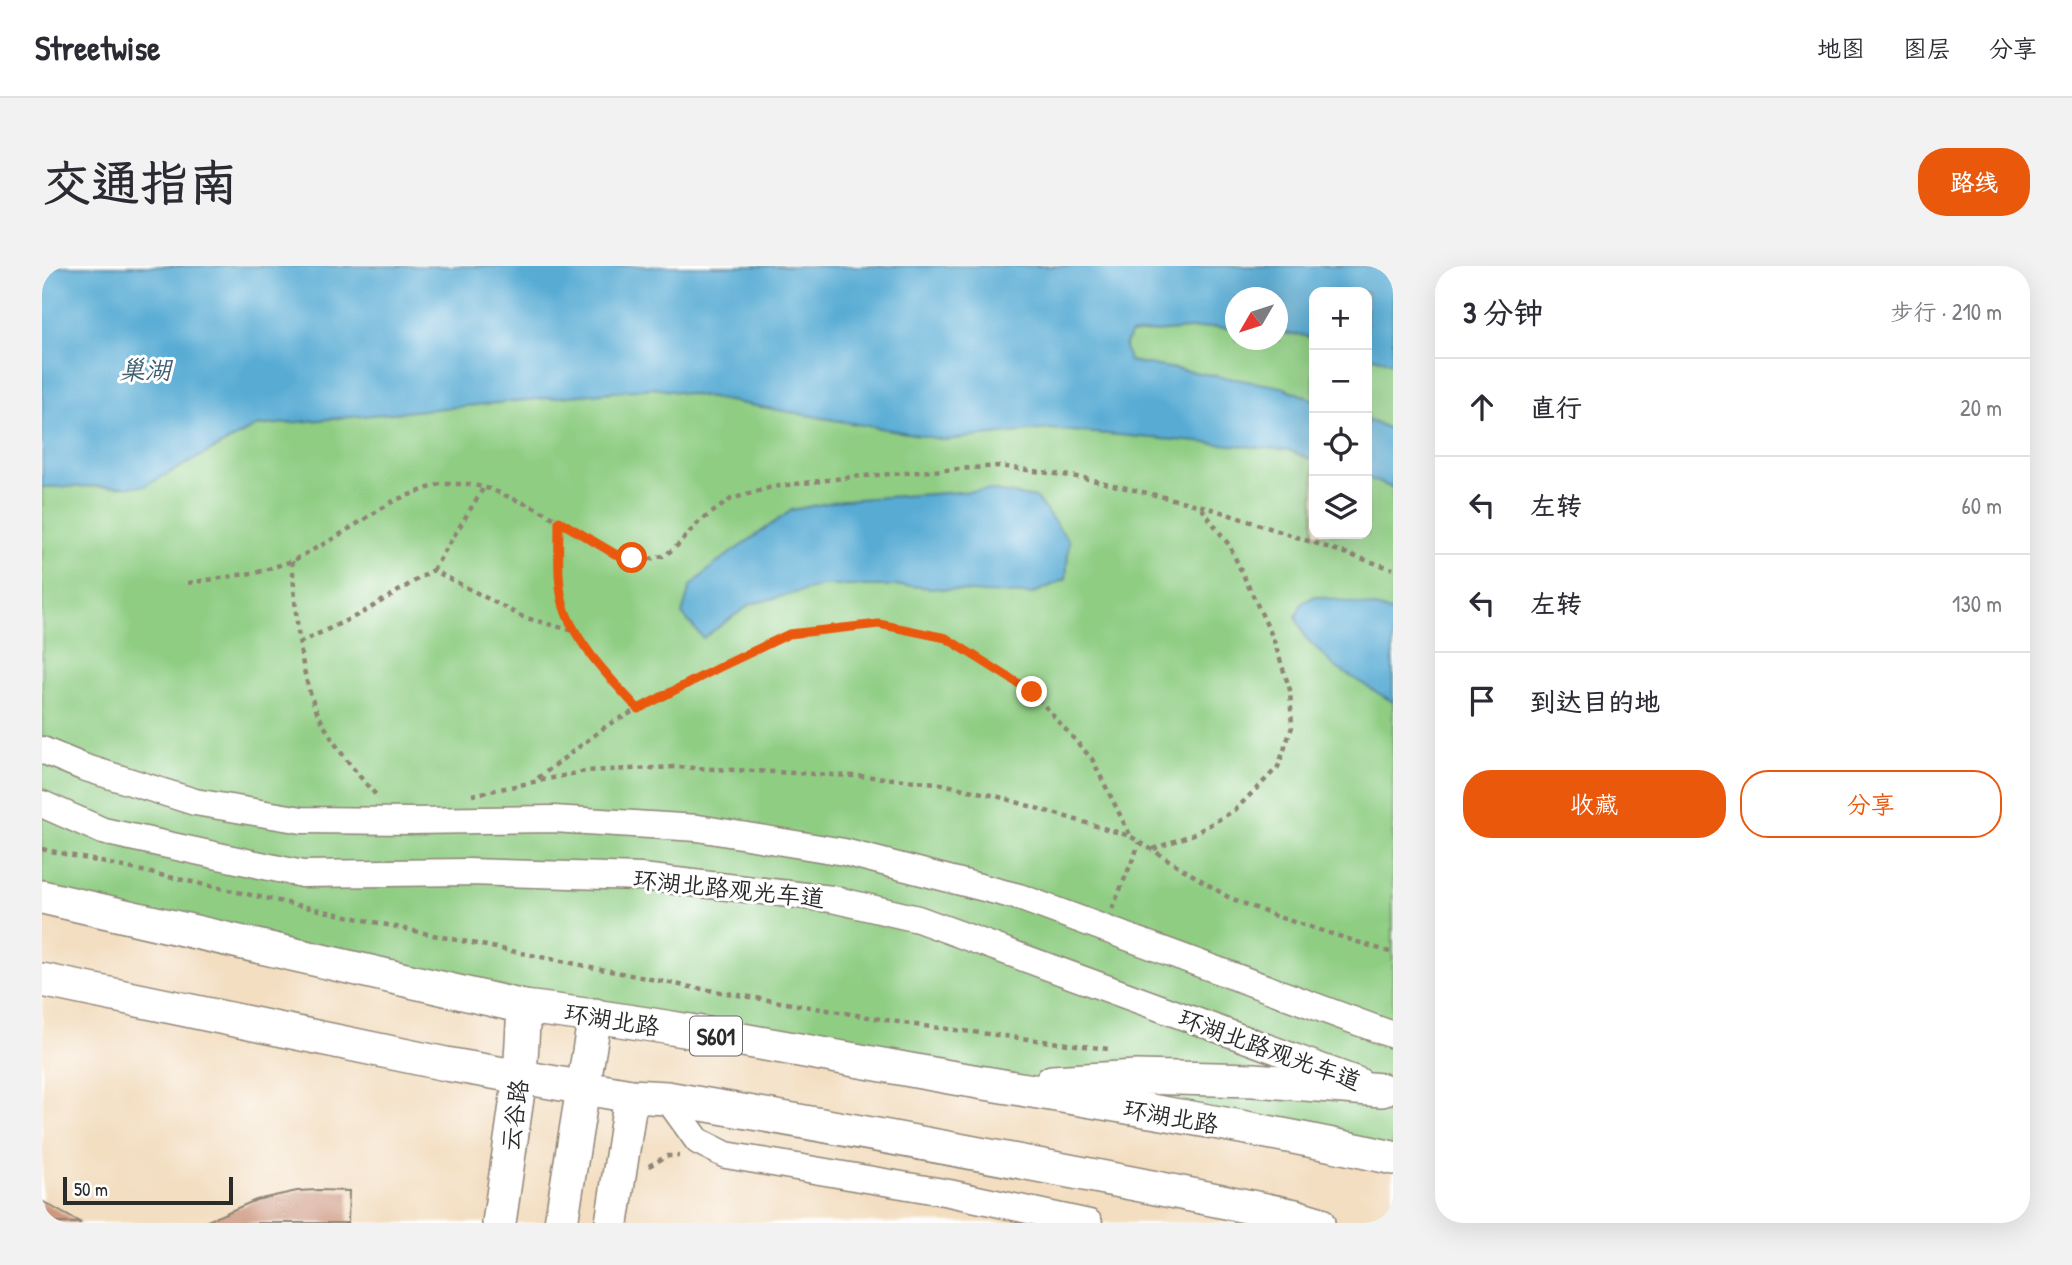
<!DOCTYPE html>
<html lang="zh">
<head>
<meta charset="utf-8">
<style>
	:root { --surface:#fff; --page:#f2f2f3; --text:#2b2b33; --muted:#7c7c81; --line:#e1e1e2; --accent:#ea580c }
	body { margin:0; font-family:"Patrick Hand","LXGW WenKai TC",sans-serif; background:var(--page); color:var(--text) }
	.controls { position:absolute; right:21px; top:21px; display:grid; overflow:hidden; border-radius:14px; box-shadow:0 7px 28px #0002 }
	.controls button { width:63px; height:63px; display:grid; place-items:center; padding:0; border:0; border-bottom:2px solid var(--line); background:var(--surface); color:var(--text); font:35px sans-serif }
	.compass { position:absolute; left:1183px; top:21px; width:63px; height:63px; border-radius:50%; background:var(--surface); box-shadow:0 7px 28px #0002; rotate:231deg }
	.scale { position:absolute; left:21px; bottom:18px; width:170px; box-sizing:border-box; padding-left:7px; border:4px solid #2b2b2b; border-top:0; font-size:19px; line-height:24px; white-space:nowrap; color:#2b2b2b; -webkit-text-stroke:5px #fff; paint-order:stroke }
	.stop { position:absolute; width:21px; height:21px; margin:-16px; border:5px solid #ea580c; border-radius:50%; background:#fff }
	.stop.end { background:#ea580c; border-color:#fff; box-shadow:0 2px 7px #0008 }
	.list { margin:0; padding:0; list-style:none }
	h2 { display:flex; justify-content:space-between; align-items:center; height:91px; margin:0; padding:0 28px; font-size:30px }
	h2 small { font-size:23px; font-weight:400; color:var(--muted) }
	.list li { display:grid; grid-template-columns:46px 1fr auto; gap:21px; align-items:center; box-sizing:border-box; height:98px; padding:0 28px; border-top:2px solid var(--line) }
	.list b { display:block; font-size:26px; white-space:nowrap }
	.list em { font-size:23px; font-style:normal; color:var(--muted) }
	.actions { display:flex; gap:14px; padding:21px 28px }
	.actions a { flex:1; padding:16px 0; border:2px solid var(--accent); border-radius:28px; text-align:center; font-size:24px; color:var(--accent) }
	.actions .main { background:var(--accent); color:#fff }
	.icon { flex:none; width:38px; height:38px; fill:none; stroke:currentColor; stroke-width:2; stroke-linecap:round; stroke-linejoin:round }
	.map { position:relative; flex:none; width:1351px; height:957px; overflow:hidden; border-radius:28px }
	header { display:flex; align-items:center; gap:42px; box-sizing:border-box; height:98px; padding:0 35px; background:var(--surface); border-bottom:2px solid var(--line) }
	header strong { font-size:33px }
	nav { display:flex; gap:38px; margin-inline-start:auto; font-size:24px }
	.intro { display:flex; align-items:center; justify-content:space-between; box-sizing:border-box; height:168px; padding:0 42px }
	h1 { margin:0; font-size:49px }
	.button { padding:18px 32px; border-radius:28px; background:var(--accent); color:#fff; font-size:24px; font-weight:700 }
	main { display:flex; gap:42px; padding:0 42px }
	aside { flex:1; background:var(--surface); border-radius:28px; box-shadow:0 7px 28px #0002 }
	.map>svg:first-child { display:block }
</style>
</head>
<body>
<header>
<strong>Streetwise</strong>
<nav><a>地图</a><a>图层</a><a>分享</a></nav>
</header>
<div class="intro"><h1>交通指南</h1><a class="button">路线</a></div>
<main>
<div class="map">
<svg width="1351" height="957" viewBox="0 0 1351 957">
	<rect width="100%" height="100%" fill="#fff"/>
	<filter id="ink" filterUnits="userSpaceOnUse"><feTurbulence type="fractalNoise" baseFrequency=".0143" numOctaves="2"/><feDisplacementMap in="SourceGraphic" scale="14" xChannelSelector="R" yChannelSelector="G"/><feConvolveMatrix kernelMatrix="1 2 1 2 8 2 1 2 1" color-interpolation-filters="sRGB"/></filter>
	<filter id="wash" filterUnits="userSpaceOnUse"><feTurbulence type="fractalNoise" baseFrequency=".00686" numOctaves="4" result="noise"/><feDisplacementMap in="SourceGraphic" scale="28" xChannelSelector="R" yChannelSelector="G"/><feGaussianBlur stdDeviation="1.57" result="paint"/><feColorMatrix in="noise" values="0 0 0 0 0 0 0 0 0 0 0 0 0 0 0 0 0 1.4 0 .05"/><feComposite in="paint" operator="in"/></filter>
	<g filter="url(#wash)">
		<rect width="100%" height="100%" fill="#f3dec1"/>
		<!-- green -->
		<path fill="#8fcd83" stroke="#5d7c57" stroke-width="2" fill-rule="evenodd" d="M 0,0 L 1351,0 L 1351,892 L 965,821 L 0,631 ZM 1272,26 L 1325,26 L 1325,268 L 1272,268 ZM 1194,32 L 1236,32 L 1236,74 L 1194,74 Z"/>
		<!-- water -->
		<g fill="#59acd4" stroke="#426c80" stroke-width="2">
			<path d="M 0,0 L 1351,0 L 1351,97 L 1325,89 L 1325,26 L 1272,26 L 1272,73 L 1259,69 L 1236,67 L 1236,32 L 1194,32 L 1193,63 L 1172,61 L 1088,68 L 1083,81 L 1087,95 L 1240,121 L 1272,134 L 1272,194 L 1246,184 L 1007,163 L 904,174 L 613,122 L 215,160 L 103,220 L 0,221 Z"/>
			<path d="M 1325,154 L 1351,164 L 1351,222 L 1325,212 Z"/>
			<path d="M 946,224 L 994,232 L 1027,275 L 1024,313 L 990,328 L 940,327 L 869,320 L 781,320 L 709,338 L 661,372 L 640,348 L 648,321 L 673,298 L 750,244 L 801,234 Z"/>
			<path d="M 1273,330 L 1337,342 L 1351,347 L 1351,436 L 1293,401 L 1263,371 L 1254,351 L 1260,337 Z"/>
		</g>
		<g id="blocks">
			<!-- building -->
			<g fill="#cd9880">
				<path d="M 276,924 L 307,925 L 306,957 L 161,957 L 214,934 L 255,925 Z"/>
				<path d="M 0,935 L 19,946 L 39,957 L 0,957 Z"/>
			</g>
		</g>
	</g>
	<g filter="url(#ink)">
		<use href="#blocks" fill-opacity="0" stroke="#8f8476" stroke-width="2"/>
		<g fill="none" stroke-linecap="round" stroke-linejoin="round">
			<defs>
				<g id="minor">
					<path d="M 0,484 L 41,501 L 153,536 L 260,554 L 370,555 L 511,553 L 656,562 L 802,586 L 977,631 L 1351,769"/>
					<path d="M 0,538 L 61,565 L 260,608 L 426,606 L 600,611 L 790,633 L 876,653 L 1317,815"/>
					<path d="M 625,832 L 656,875 L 684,889 L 907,927 L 1047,957"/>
				</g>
				<g id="major">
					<path d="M 0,631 L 482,741 C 625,758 766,786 907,811 C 1055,836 1204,859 1351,892"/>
					<path d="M 0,714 L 404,798 L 589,830 L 625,832 C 835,868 1044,907 1253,950 L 1276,957"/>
					<path d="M 1010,816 L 1095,811 L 1212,814 L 1340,824"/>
					<path d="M 457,957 L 478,811 L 482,741"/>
					<path d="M 519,957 L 553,749"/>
					<path d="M 570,957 L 589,830"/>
				</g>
			</defs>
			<!-- minor casing -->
			<use href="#minor" stroke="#8f8476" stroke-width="29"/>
			<!-- major casing -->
			<use href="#major" stroke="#8f8476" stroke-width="36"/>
			<!-- path -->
			<g stroke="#8f8476" stroke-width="4.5" stroke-dasharray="5 5" stroke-linecap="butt">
				<path d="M 517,255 C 517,283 514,322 524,347 C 539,382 571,415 596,443"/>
				<path d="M 250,295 C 254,340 255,389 270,433 C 283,469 310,503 336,531"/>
				<path d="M 391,304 L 442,221"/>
				<path d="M 146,317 L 217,306 L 250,295 L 289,274 L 353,234 L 398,218 L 428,218 L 448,223 L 496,243 L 573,288 L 608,293 L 621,290 L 632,283 L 657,256 L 689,233 L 730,221 L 809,211 L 957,200 L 1042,212 L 1164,241 L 1351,303"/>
				<path d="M 257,377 L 320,347 L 391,304 L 481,351 L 535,366"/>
				<path d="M 496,512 L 567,458 L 676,402 L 747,367 L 837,358 L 904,372 L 990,426 L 1050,493 L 1088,569"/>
				<path d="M 430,529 L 544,505 L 634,501 L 831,511 L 895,517 L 954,530 L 1088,570 L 1186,631 L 1233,650 L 1351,687"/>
				<path d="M 0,583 L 400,671 L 643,720 L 874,759 L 1066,783"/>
				<path d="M 1111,583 L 1152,568 L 1193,544 L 1236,501 L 1250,461 L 1248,424 L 1231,372 L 1187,279 L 1158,240"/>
				<path d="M 1070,643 L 1098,576"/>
				<path d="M 607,900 L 625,890 L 637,890"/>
			</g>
			<!-- minor -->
			<use href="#minor" stroke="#fff" stroke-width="26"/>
			<!-- major -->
			<use href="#major" stroke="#fff" stroke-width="33"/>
		</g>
	</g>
	<g fill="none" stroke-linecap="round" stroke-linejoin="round" filter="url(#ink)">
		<!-- route -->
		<path stroke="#ea580c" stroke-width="9" d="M 590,292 L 573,288 L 517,255 C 517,282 514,322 524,347 C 538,382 571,415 596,443 L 676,402 L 747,368 L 837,358 L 904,372 L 990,426"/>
	</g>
	<g text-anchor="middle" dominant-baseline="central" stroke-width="6" stroke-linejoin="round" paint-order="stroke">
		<!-- shield labels -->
		<rect fill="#fff" stroke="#6b6b6b" stroke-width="2" x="648" y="750.5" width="52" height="39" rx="5"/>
		<g font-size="23" font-weight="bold" fill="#2b2b2b">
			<text x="674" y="770">S601</text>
		</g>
		<!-- street labels -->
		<g font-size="24" fill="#2b2b2b" stroke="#fff">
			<text transform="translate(687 622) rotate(6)">环湖北路观光车道</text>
			<text transform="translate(570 753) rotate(9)">环湖北路</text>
			<text transform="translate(1228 783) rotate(20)">环湖北路观光车道</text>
			<text transform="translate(472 849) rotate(-82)">云谷路</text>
			<text transform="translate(1129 850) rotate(10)">环湖北路</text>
		</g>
		<!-- water labels -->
		<g font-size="26" font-style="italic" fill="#3d5f6f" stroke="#fff">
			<text x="103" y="103">巢湖</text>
		</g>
	</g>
</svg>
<div class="controls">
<button>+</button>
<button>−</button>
<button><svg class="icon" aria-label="locate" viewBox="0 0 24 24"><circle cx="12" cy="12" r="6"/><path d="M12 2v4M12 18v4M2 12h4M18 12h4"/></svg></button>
<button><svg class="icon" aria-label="layers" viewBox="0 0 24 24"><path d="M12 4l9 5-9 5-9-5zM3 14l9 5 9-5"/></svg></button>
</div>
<svg class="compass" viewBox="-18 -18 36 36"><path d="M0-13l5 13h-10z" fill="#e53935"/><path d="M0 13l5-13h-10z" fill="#7c7c81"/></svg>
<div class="scale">50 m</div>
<div class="stop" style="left:590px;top:292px"></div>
<div class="stop end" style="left:990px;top:426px"></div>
</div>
<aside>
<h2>3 分钟<small>步行 · 210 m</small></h2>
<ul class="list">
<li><svg class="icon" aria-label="ahead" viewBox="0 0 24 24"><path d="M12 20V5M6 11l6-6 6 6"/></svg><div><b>直行</b></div><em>20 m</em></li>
<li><svg class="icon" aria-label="left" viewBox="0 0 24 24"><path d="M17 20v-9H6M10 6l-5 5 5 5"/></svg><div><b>左转</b></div><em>60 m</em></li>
<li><svg class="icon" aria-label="left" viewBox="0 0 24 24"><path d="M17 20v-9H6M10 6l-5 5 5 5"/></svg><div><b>左转</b></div><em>130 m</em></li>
<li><svg class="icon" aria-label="arrive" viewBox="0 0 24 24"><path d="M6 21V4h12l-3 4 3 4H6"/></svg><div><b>到达目的地</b></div></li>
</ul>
<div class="actions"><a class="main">收藏</a><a>分享</a></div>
</aside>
</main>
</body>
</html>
